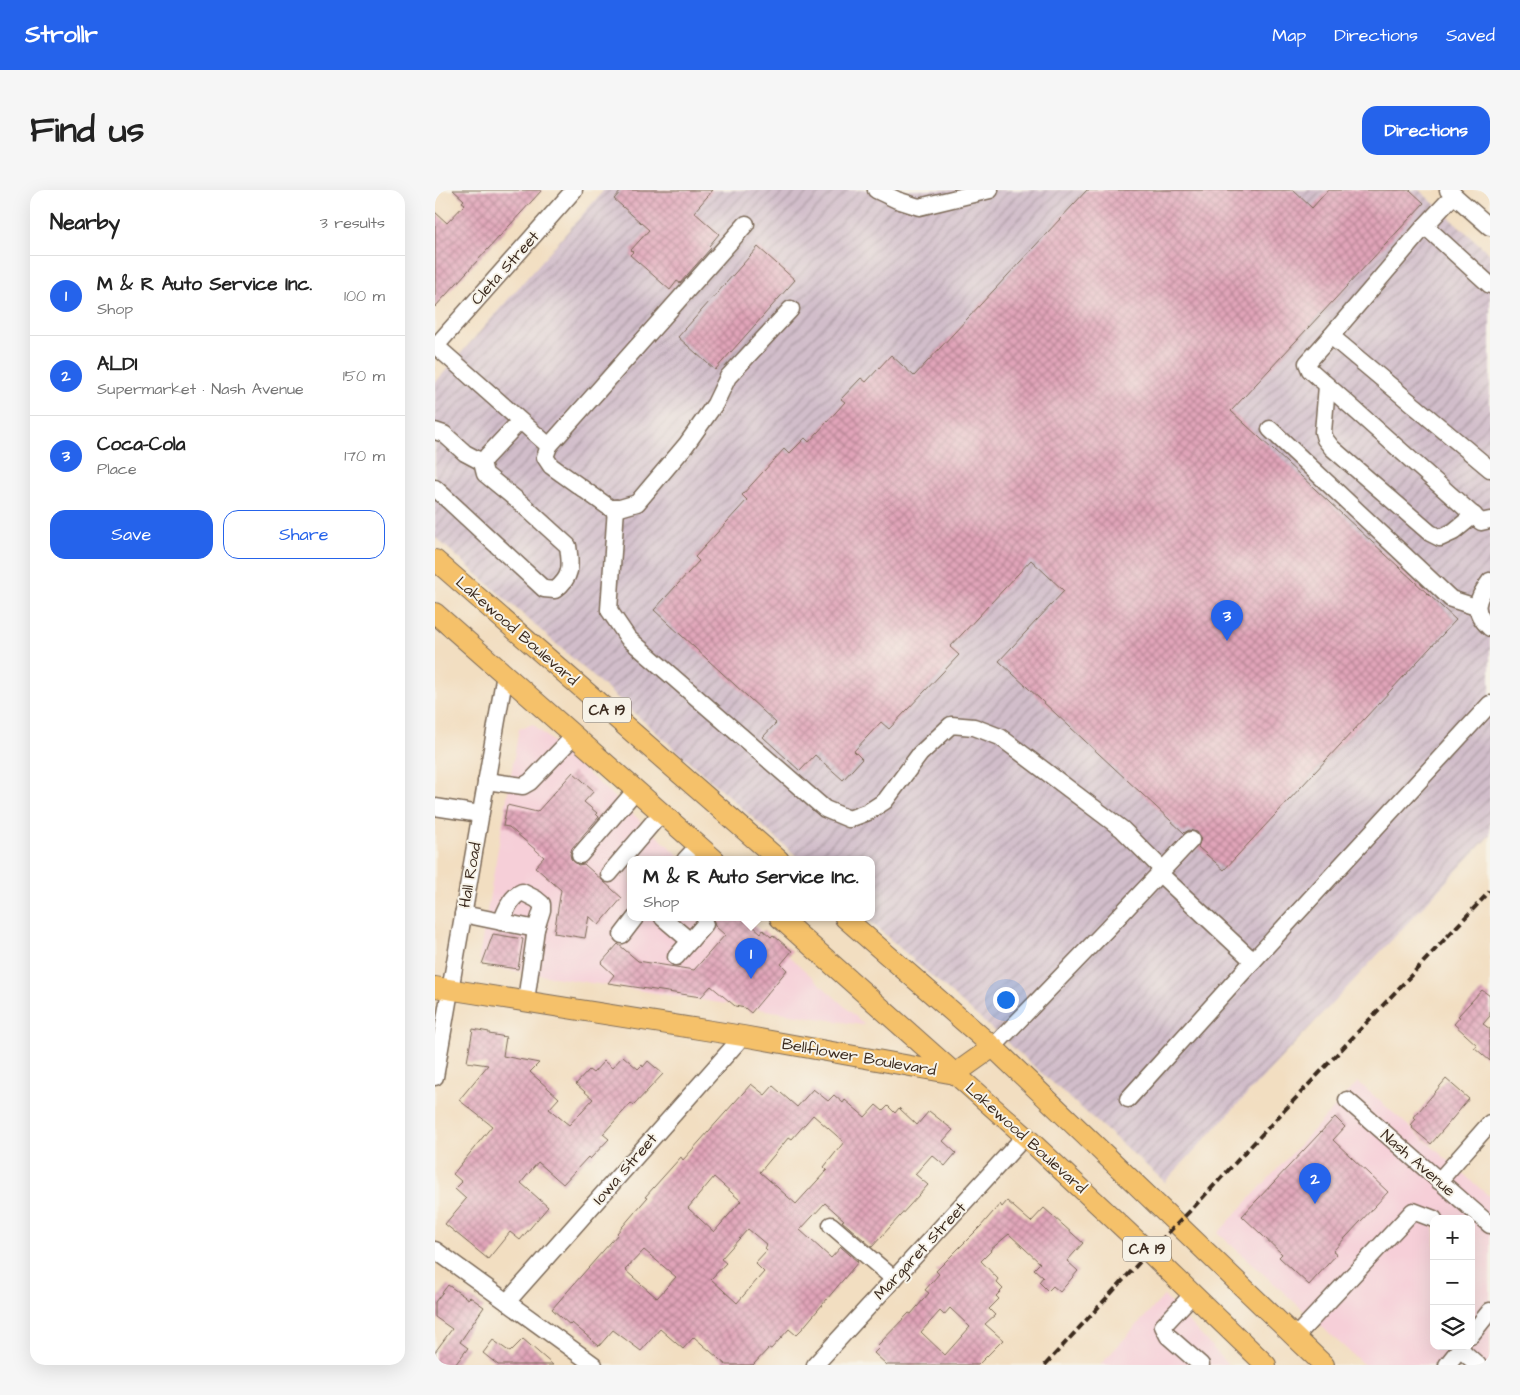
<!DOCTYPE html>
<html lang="en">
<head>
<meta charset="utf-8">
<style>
	:root { --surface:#fff; --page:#f6f6f6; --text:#222; --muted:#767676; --line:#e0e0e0; --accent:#2563eb }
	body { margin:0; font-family:"Architects Daughter",sans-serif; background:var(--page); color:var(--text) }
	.controls { position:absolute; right:15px; bottom:15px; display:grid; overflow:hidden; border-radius:10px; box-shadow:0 5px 20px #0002 }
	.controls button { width:45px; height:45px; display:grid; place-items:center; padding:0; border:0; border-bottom:1px solid var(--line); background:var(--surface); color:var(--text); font:25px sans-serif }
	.you { position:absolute; left:570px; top:809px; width:18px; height:18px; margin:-12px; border:4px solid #fff; border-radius:50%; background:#1a73e8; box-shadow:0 0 0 8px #1a73e833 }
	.badge { display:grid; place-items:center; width:32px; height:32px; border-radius:50%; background:var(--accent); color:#fff; font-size:16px; font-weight:700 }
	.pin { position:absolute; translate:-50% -41px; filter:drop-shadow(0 1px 2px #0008) }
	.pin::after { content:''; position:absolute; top:26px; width:18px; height:15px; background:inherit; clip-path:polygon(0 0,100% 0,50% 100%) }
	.popup { position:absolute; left:192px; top:666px; width:248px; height:65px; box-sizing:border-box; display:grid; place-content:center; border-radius:10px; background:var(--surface); filter:drop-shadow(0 1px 4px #0005); font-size:16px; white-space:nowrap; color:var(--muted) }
	.popup b { font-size:19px; color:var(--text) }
	.popup::after { content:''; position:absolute; left:50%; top:100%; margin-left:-10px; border:10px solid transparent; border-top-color:var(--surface) }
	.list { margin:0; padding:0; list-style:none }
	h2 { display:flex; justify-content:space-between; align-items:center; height:65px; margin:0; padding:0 20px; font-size:21px }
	h2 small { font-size:16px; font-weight:400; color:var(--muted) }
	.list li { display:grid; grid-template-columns:32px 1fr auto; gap:15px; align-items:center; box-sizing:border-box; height:80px; padding:0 20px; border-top:1px solid var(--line) }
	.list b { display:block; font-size:19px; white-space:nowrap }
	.list p { margin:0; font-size:16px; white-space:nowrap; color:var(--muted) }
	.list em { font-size:16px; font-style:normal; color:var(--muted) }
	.actions { display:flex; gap:10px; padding:15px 20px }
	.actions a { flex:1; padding:11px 0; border:1px solid var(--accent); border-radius:15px; text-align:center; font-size:18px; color:var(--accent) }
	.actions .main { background:var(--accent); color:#fff }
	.icon { flex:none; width:28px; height:28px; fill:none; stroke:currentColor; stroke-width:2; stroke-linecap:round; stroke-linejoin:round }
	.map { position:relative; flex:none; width:1055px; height:1175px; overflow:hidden; border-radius:15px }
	header { display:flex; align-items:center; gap:30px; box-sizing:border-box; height:70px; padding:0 25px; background:var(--accent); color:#fff }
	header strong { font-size:24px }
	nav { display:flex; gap:28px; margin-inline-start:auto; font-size:18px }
	.intro { display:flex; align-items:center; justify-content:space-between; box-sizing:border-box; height:120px; padding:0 30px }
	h1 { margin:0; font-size:35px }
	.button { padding:12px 22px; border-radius:15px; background:var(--accent); color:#fff; font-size:18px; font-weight:700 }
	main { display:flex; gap:30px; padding:0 30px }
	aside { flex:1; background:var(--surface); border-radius:15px; box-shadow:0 5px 20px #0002 }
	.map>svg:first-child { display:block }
</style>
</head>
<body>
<header>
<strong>Strollr</strong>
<nav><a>Map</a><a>Directions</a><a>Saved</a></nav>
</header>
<div class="intro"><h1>Find us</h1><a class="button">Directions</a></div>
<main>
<aside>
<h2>Nearby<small>3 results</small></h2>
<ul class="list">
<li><span class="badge">1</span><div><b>M &amp; R Auto Service Inc.</b><p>Shop</p></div><em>100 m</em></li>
<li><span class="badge">2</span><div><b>ALDI</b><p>Supermarket · Nash Avenue</p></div><em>150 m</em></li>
<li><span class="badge">3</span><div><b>Coca-Cola</b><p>Place</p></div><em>170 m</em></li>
</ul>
<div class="actions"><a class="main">Save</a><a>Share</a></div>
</aside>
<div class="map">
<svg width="1055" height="1175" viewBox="0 0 1055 1175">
	<defs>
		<pattern id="industrial-furrows" width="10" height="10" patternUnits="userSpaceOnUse" patternTransform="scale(1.25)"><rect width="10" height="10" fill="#d1bdca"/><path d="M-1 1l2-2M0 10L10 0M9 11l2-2" fill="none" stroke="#ab9aa3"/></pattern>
		<pattern id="building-cross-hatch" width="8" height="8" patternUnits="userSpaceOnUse" patternTransform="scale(1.25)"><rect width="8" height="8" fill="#e1a4b9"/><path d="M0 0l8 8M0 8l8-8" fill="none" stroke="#b88696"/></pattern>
	</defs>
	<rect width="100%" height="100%" fill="#f7f3e8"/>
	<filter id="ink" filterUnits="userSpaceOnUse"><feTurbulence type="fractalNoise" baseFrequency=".02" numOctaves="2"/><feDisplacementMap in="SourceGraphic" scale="10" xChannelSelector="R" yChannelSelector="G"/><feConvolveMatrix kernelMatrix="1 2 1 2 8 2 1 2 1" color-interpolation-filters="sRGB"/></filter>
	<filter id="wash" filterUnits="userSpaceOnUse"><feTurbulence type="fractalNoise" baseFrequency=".0096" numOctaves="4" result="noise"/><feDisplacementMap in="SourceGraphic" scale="20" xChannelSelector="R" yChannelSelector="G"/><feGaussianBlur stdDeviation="1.12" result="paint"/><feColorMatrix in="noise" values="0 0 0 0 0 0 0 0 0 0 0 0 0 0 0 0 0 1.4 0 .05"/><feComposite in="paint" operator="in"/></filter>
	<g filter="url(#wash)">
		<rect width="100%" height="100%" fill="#f2dec1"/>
		<!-- built -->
		<g fill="#f6cfd8" fill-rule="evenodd">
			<path d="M 98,534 L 249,670 L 196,670 L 196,728 L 312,728 L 429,834 L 427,835 L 54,777 L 47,774 L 44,767 L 84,539 Z"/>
			<path d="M 923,892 L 1055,1007 L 1055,1175 L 929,1175 L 783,1043 ZM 999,1029 L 1036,1029 L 1036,1156 L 999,1156 Z"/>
			<path d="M 729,1106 L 794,1175 L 665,1175 Z"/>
		</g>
		<!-- industrial -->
		<path fill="url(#industrial-furrows)" d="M 169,0 L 984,0 L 1055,64 L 1055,645 L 730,992 L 431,728 L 436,728 L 436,670 L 366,670 L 0,347 L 0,193 Z"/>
		<g id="blocks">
			<!-- building -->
			<g fill="url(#building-cross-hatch)" fill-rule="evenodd">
				<path d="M 18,0 L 107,0 L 0,117 L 0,22 L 12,33 L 30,14 L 27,12 L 29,10 Z"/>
				<path d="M 187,0 L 278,0 L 259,22 L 284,44 L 274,56 L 276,58 L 245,93 L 242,91 L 235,100 L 195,65 L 198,62 L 196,60 L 214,40 L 179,9 Z"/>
				<path d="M 652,0 L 858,0 L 877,18 L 893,0 L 975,0 L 989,13 L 796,221 L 1021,430 L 789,680 L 763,657 L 766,648 L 762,642 L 754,640 L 749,643 L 564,471 L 629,401 L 596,370 L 515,457 L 524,465 L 454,539 L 446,532 L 419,561 L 427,569 L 408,590 L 380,565 L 365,581 L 328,547 L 341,533 L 219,420 L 264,371 L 260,367 L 312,310 L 307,305 L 349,259 L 354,264 L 370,248 L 374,252 L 410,212 L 406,209 L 426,188 L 431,192 L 456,165 L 479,186 Z"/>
				<path d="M 323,57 L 360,90 L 280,180 L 243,147 Z"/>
				<path d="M 138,582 L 159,601 L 149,612 L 162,623 L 161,624 L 164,627 L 137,658 L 135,664 L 136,669 L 143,675 L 149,674 L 187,708 L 164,735 L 154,726 L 150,748 L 119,743 L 126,700 L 100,677 L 109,667 L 74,637 L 68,636 L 72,615 L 102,622 Z"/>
				<path d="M 278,728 L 309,728 L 326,743 L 328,740 L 336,747 L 338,745 L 357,761 L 346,774 L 352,780 L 316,823 L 310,818 L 300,816 L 276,796 L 266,807 L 173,793 L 179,785 L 166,773 L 183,754 L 203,771 L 259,780 L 290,745 L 280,736 Z"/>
				<path d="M 58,744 L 88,749 L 83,779 L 47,774 Z"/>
				<path d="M 1047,800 L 1055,806 L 1055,826 L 1048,834 L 1055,839 L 1055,871 L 1039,857 L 1042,855 L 1019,834 L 1025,827 L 1023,826 Z"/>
				<path d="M 38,839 L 54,842 L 54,844 L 71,847 L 68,866 L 104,873 L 95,882 L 124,908 L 114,919 L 134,935 L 158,909 L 141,894 L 154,880 L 158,883 L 169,871 L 177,878 L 188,866 L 203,879 L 207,875 L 208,877 L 213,871 L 228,884 L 199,915 L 196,913 L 168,944 L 174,949 L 155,969 L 153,967 L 128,994 L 103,972 L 86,993 L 113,1017 L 85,1050 L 75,1042 L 53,1069 L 10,1034 L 31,1009 L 20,999 L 27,992 L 18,984 L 57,936 L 24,910 L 53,875 L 32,872 Z"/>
				<path d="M 1011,889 L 1034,909 L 996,954 L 977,938 L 978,937 L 976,935 L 981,929 L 979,927 Z"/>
				<path d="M 316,894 L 330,905 L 338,896 L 362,917 L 378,899 L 393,911 L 399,905 L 408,913 L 410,910 L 430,927 L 441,915 L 448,921 L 453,916 L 460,923 L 464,918 L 482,935 L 494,921 L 518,940 L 508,951 L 521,963 L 510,976 L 497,965 L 480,984 L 493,995 L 437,1057 L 407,1031 L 409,1030 L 390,1013 L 365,1040 L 396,1068 L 406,1057 L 423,1072 L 367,1139 L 361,1145 L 354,1139 L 336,1159 L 334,1158 L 318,1175 L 291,1175 L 259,1147 L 248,1159 L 225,1139 L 206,1161 L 178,1140 L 164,1156 L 137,1133 L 135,1135 L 117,1119 L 183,1044 L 182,1043 L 212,1008 L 210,1007 L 246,967 L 248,970 ZM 378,925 L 409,952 L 389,977 L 392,980 L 361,1014 L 325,982 L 354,947 L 357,949 ZM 279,987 L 306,1011 L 279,1042 L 253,1018 ZM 313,1039 L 332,1055 L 330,1058 L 332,1060 L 320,1073 L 329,1082 L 302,1113 L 276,1089 L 291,1073 L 286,1069 ZM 209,1060 L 241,1087 L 222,1108 L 190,1080 Z"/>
				<path d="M 900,927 L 910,937 L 898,950 L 953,1002 L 898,1061 L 902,1064 L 874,1095 L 844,1067 L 847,1064 L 807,1026 Z"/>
				<path d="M 572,1011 L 596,1032 L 609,1018 L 648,1053 L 632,1071 L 643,1081 L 625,1102 L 618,1096 L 613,1101 L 604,1092 L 608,1087 L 599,1079 L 605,1073 L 574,1044 L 555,1060 L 556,1061 L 546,1071 L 563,1089 L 561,1092 L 568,1099 L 561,1106 L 564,1109 L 554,1119 L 560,1125 L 550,1134 L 568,1150 L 543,1175 L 452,1175 L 439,1163 L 444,1158 L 442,1156 L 474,1123 L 476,1124 L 494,1103 L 490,1100 L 504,1084 L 501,1081 L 546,1036 L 565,1014 L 567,1017 ZM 515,1118 L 535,1137 L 510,1165 L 486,1142 L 505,1121 L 509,1125 Z"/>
				<path d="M 13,1095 L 33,1109 L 35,1107 L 49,1117 L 25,1152 L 33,1158 L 20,1175 L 0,1175 L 0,1162 L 17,1139 L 0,1127 L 0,1112 Z"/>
				<path d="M 88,1149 L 118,1175 L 63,1175 L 48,1163 L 58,1150 L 75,1162 Z"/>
			</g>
		</g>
	</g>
	<g filter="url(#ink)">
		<use href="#blocks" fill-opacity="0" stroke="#7b6957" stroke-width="1"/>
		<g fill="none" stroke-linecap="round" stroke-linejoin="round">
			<defs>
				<g id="minor">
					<path d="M 441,0 L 462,10 L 484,17 L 555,0"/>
					<path d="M 1013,0 L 1055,37"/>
					<path d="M 1019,5 L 990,36 L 896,146 L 1055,279"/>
					<path d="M 990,36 L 1055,95"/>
					<path d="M 896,146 L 872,173 L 875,180 L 1046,332 L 1055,330"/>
					<path d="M 1,156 L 114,256 L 311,34"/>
					<path d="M 0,157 L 139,0"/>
					<path d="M 892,196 L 888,242 L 890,249 L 897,258 L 995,343 L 1005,348 L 1018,342 L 1039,325"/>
					<path d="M 835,239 L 1016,409 L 1041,417"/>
					<path d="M 0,241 L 9,244 L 30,263 L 47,272"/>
					<path d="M 114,256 L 110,267 L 116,276 L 175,318 L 185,318 L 202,313 L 251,255 L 280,214 L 293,187 L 356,119"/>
					<path d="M 0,298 L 109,399 L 120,400 C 137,387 136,376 133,356 L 88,315 L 50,284 L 47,272 L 52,266 L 85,231"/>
					<path d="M 181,318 L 174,420 L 193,448 L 390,619 L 414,629 L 433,622 L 450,611 L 485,564 L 516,535 L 539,537 L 565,547 L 687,639 L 728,680"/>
					<path d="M 1055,391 C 1041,410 1036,421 1055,438"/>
					<path d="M 51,591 L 88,596 L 95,592 L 139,546"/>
					<path d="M 0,617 L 45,624"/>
					<path d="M 145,665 L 201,600"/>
					<path d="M 250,670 L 264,655"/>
					<path d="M 724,683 L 818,771 L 1055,514"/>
					<path d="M 174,684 L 227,622"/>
					<path d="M 28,724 L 101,739"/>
					<path d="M 228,728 L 255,751"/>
					<path d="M 66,732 C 71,721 75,707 87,702 L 101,709 L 107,714 L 107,720 L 101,739 L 91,811"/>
					<path d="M 187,745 L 200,728"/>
					<path d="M 241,767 L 270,734"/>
					<path d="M 558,857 L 672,739 L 756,650"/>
					<path d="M 0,887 L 70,484"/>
					<path d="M 693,909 L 818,771"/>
					<path d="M 912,910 L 1055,1035"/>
					<path d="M 1004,991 L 1055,933"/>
					<path d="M 396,1035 L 459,1089"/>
					<path d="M 0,1060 L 159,1175"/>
					<path d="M 758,1104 L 728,1136 L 733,1146 L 766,1175"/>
					<path d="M 72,1112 L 308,846"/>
					<path d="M 1036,1145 L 1055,1121"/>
					<path d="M 860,1147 L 978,1021 L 999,1029"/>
					<path d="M 1025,1159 L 1043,1175"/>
					<path d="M 380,1175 L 590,946"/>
					<path d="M 1012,1175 L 1027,1156"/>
				</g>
				<g id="major">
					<path d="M 0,370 L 344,670"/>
					<path d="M 0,423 L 280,670"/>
					<path d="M 345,728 L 590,946 L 714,1062 L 831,1175"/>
					<path d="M 410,728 L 558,857 L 889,1175"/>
					<path d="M 0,797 L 308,846 L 520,884 L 558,857"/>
				</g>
			</defs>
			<!-- minor casing -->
			<use href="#minor" stroke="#7b6957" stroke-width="19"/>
			<!-- major casing -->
			<use href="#major" stroke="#7b6957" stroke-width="22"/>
			<!-- minor -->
			<use href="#minor" stroke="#fff" stroke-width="16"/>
			<!-- major -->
			<use href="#major" stroke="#f5c16b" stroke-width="20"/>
			<!-- rail -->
			<path stroke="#3b2a1e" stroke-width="4" stroke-dasharray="8 4" stroke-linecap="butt" d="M 610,1175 L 714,1062 L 756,1020 L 1055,701"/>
		</g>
	</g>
	<g text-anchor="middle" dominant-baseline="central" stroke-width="4" stroke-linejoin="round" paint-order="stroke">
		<!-- shield labels -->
		<g fill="#f7f3e8" stroke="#73665b" stroke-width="1">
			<rect x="148" y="507.5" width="48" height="25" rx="4"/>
			<rect x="688" y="1046.5" width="48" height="25" rx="4"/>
		</g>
		<g font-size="15" font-weight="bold" fill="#3b2a1e">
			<text x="172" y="520">CA 19</text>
			<text x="712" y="1059">CA 19</text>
		</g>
		<!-- street labels -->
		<g font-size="16" fill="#3b2a1e" stroke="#f7f3e8">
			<text transform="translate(70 78) rotate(-48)">Cleta Street</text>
			<text transform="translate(82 441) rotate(41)">Lakewood Boulevard</text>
			<text transform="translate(35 685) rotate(-80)">Hall Road</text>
			<text transform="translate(424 867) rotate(10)">Bellflower Boulevard</text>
			<text transform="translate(591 948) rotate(42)">Lakewood Boulevard</text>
			<text transform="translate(983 973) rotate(41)">Nash Avenue</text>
			<text transform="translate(190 979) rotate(-49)">Iowa Street</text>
			<text transform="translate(485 1061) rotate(-47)">Margaret Street</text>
		</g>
	</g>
</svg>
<div class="controls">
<button>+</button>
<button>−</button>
<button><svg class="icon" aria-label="layers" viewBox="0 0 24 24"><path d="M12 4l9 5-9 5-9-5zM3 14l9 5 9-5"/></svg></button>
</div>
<div class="you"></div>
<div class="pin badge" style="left:316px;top:789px">1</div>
<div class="popup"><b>M &amp; R Auto Service Inc.</b>Shop</div>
<div class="pin badge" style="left:880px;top:1014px">2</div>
<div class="pin badge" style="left:792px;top:451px">3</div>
</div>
</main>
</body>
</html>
